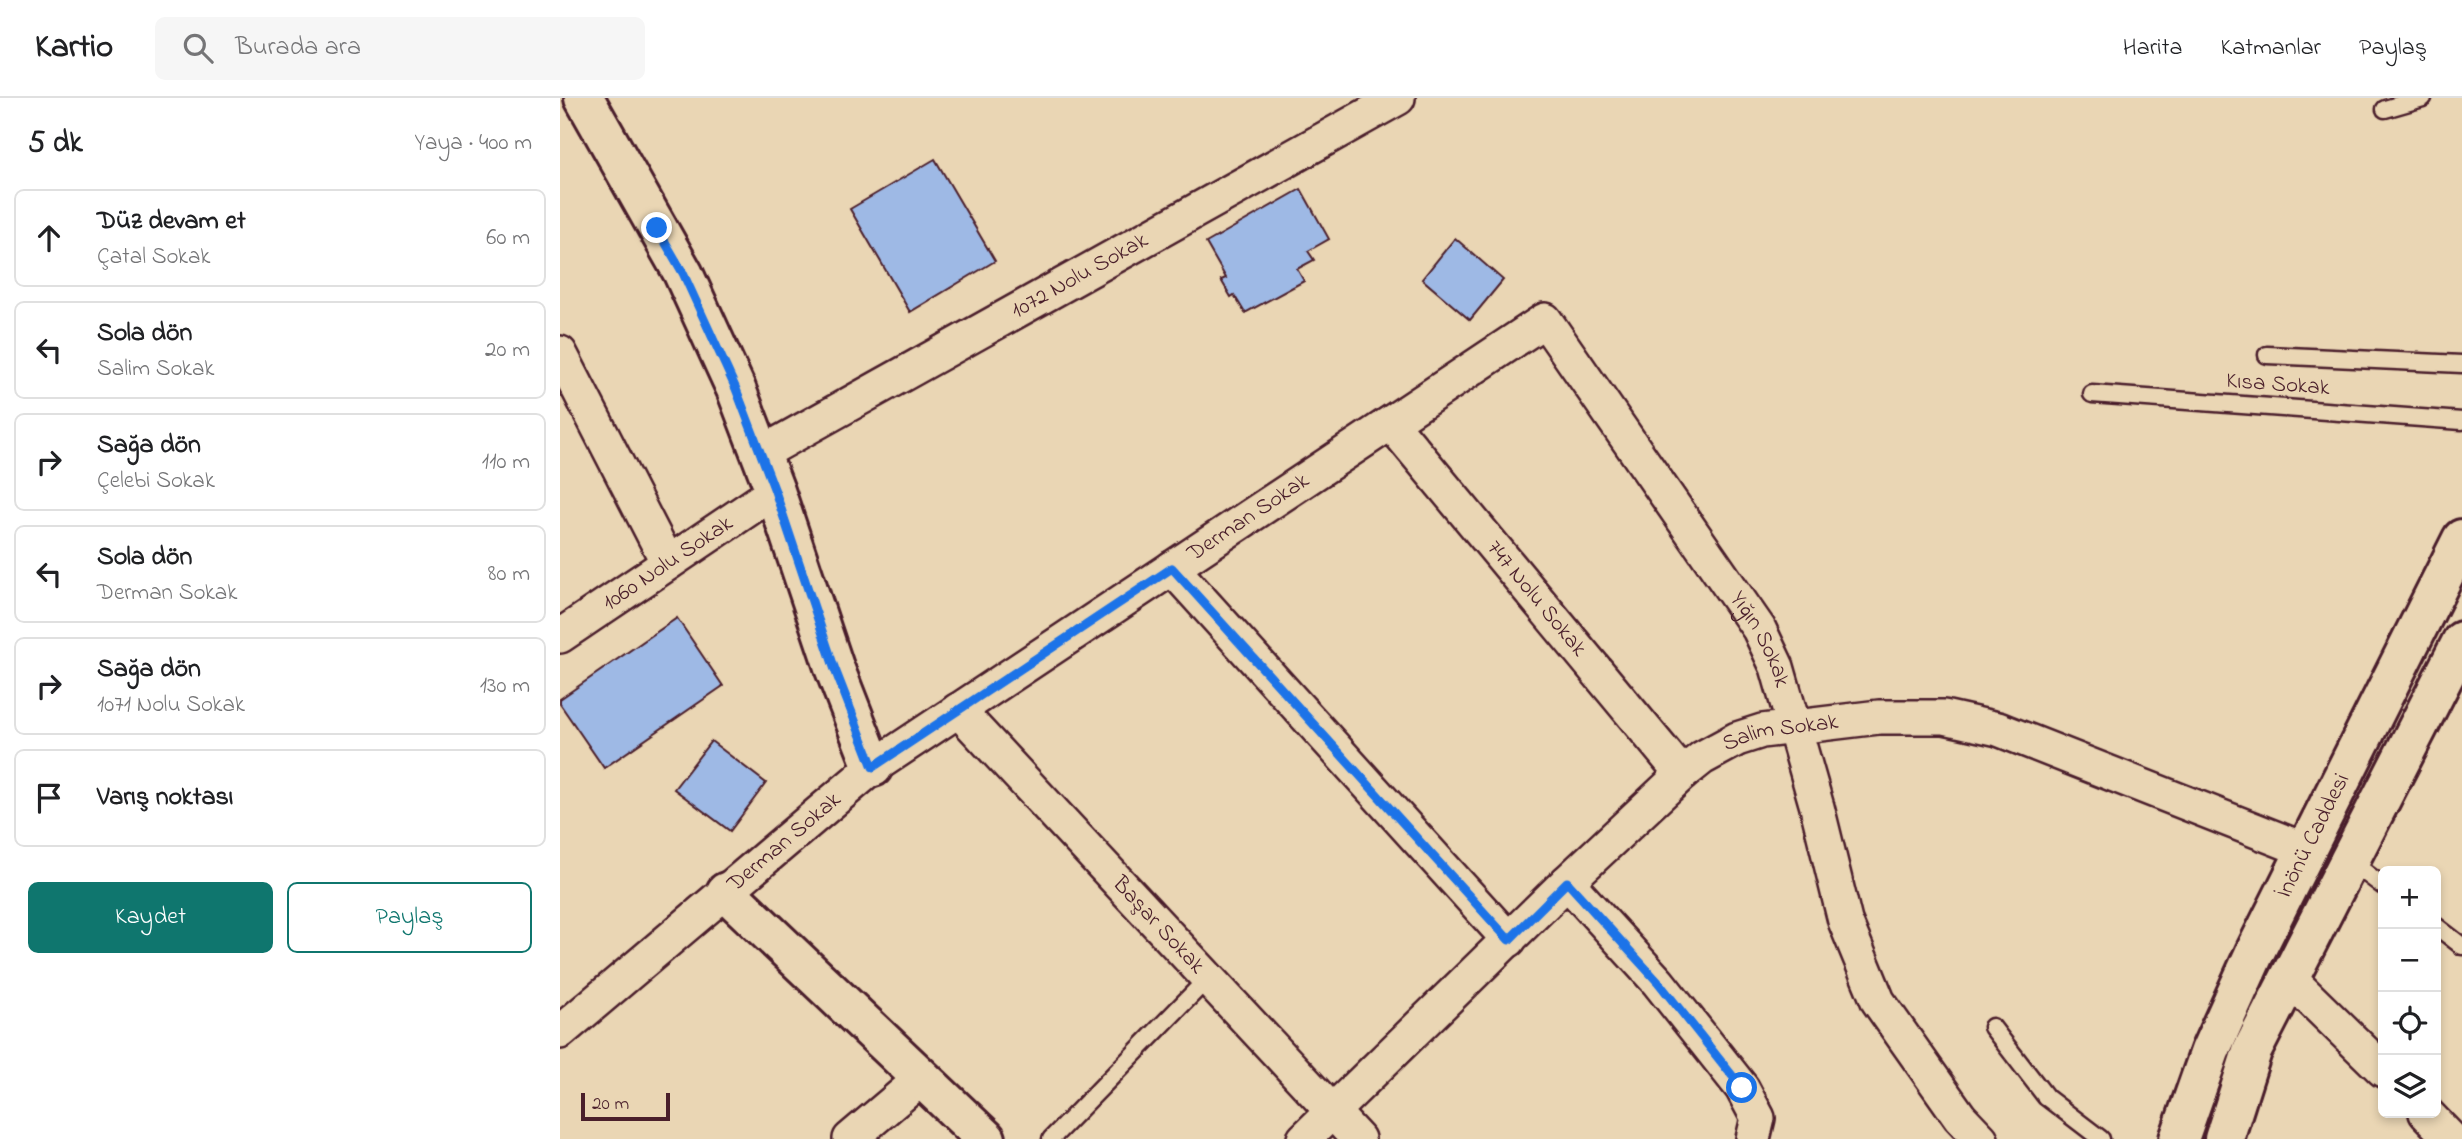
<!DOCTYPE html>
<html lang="tr">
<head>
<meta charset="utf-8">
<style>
	:root { --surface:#fff; --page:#f6f6f6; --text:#202124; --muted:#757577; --line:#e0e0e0; --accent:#0f766e }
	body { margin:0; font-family:"Indie Flower",sans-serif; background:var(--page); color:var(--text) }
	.controls { position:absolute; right:21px; bottom:21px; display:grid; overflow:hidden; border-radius:10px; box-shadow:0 4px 10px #0003 }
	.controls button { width:63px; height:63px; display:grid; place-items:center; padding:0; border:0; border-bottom:2px solid var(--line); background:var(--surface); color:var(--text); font:35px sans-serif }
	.scale { position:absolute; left:21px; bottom:18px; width:89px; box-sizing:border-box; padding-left:7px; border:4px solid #4a1f2b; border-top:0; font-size:19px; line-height:24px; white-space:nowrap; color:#4a1f2b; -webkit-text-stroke:5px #ead6b4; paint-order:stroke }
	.stop { position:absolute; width:21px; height:21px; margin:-16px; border:5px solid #1a73e8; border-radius:50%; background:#fff }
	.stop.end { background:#1a73e8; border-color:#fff; box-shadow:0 2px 7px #0008 }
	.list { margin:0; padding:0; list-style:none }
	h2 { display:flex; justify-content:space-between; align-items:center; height:91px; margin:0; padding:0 28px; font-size:30px }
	h2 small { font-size:23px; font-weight:400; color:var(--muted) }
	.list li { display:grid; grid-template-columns:46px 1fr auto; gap:21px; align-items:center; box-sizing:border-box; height:98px; margin:0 14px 14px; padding:0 14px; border:2px solid var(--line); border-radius:10px }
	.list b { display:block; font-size:26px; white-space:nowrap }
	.list p { margin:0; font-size:23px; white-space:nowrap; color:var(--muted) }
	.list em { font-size:23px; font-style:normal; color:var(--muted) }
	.actions { display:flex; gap:14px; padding:21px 28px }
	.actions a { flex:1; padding:16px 0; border:2px solid var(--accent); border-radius:10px; text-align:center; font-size:24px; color:var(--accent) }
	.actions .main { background:var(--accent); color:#fff }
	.icon { flex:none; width:38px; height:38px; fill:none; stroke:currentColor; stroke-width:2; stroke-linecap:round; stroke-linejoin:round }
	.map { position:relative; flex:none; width:1902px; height:1041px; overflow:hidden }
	header { display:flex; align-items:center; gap:42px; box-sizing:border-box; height:98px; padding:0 35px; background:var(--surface); border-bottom:2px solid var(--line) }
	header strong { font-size:33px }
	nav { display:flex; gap:38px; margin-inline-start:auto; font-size:24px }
	.search { width:490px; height:63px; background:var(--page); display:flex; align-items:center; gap:18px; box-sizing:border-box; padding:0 24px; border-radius:10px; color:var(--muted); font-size:26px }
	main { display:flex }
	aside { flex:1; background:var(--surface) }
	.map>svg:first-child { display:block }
</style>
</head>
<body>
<header>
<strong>Kartio</strong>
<div class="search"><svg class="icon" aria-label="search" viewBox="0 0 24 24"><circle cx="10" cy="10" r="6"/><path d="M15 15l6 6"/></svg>Burada ara</div>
<nav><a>Harita</a><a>Katmanlar</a><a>Paylaş</a></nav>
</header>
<main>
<aside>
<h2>5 dk<small>Yaya · 400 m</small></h2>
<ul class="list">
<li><svg class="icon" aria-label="ahead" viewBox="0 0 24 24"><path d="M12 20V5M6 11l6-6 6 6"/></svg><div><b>Düz devam et</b><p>Çatal Sokak</p></div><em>60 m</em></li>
<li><svg class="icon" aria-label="left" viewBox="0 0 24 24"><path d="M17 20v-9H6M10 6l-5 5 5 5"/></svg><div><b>Sola dön</b><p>Salim Sokak</p></div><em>20 m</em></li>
<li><svg class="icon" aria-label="right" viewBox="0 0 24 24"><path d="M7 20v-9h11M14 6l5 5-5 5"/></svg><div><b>Sağa dön</b><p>Çelebi Sokak</p></div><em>110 m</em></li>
<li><svg class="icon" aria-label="left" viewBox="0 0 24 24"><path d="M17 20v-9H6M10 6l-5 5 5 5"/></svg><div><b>Sola dön</b><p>Derman Sokak</p></div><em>80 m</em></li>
<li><svg class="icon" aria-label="right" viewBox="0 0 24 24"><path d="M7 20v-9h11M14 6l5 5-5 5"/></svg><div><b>Sağa dön</b><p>1071 Nolu Sokak</p></div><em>130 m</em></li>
<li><svg class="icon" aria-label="arrive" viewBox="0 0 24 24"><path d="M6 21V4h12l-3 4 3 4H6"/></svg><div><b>Varış noktası</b></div></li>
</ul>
<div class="actions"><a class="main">Kaydet</a><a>Paylaş</a></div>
</aside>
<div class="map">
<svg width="1902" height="1041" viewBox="0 0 1902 1041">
	<rect width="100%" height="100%" fill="#ead6b4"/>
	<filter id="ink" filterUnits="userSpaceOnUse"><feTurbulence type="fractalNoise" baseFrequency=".0143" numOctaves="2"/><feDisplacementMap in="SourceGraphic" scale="14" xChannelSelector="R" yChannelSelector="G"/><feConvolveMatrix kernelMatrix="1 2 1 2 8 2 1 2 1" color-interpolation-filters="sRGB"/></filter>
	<g filter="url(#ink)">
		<!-- building -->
		<g fill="#9eb9e5" stroke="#4a1f2b" stroke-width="2">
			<path d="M 375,61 L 435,163 L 350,214 L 290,111 Z"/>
			<path d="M 741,91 L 769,141 L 748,153 L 754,162 L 737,171 L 744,183 L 685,215 L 674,197 L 671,199 L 661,182 L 666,180 L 646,145 Z"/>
			<path d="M 895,140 L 943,182 L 910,222 L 862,181 Z"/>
			<path d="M 117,520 L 163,588 L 44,670 L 0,606 L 0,601 Z"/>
			<path d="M 151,643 L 206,685 L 170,733 L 114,691 Z"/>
		</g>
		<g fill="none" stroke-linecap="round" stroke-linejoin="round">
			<defs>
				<g id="service">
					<path d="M 1825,11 L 1863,0"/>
					<path d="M 1707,257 L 1902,266"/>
					<path d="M 1532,296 L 1902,323"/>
					<path d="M 1790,763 L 1823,788"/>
					<path d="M 1876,828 L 1902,848"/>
					<path d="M 1432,929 L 1486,999 L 1541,1041"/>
					<path d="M 491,1041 L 648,880"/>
				</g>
				<g id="minor">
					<path d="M 0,255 L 108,465"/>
					<path id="s1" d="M 831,325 L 1122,676"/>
					<path id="s2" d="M 200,356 L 838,0"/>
					<path d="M 612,470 L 949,842"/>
					<path id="s3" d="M 0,538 L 215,393"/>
					<path id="s4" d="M 398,612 L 798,1041"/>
					<path d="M 1007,784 L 1098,884 L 1182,990 L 1198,1020 L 1193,1041"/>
					<path d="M 1728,879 L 1823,972"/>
					<path id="s5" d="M 0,934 L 313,669 L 985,222 L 1199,531 L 1217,569 L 1257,709 L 1285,823 L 1318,903 L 1400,1019 L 1421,1041"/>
					<path d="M 1866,1015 L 1891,1041"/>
					<path d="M 290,1041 L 362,980"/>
					<path id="s6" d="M 744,1041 L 1007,784 L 1122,676 L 1142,660 L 1177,641 L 1202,633 L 1319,619 L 1384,619 L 1438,631 L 1748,753"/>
				</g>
				<g id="tertiary">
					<path d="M 24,0 L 123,175 L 176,291 L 215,393 L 274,569 L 313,669"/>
					<path d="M 166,794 L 426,1041"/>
				</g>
				<g id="secondary">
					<path id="s7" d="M 1619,1041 L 1650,953 L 1695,854 L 1902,441"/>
					<path d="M 1664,1041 L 1692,953 L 1902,543"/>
				</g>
			</defs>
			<!-- service casing -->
			<use href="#service" stroke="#4a1f2b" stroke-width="21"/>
			<!-- minor casing -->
			<use href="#minor" stroke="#4a1f2b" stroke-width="38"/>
			<!-- tertiary casing -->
			<use href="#tertiary" stroke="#4a1f2b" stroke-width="44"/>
			<!-- secondary casing -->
			<use href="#secondary" stroke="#4a1f2b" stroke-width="44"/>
			<!-- service -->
			<use href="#service" stroke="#ead6b4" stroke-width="16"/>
			<!-- minor -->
			<use href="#minor" stroke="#ead6b4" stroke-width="33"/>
			<!-- tertiary -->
			<use href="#tertiary" stroke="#ead6b4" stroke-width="38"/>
			<!-- secondary -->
			<use href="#secondary" stroke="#ead6b4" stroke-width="38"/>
		</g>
	</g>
	<g fill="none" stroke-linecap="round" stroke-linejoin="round" filter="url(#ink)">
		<!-- route -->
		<path stroke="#1a73e8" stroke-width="9" d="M 97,130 L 123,175 L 176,291 L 215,393 L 274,569 L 313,669 L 612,470 L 949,842 L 1007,784 L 1098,884 L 1182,990"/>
	</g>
	<g text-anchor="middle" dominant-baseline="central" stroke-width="5" stroke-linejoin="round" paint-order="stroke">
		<!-- street labels -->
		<g font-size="23" fill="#4a1f2b" stroke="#ead6b4">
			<text stroke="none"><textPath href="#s2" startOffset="366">1072 Nolu Sokak</textPath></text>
			<text transform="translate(1718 287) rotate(4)">Kısa Sokak</text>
			<text stroke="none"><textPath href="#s5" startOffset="861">Derman Sokak</textPath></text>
			<text stroke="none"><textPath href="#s3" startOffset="130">1060 Nolu Sokak</textPath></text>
			<text stroke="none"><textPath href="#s1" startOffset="228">747 Nolu Sokak</textPath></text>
			<text stroke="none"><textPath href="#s5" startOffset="1603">Yığın Sokak</textPath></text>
			<text stroke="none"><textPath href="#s6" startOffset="635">Salim Sokak</textPath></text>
			<text stroke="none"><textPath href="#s7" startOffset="332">İnönü Caddesi</textPath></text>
			<text stroke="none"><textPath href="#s5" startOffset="294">Derman Sokak</textPath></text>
			<text stroke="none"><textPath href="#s4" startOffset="294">Başar Sokak</textPath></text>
		</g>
	</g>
</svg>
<div class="controls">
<button>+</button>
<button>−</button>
<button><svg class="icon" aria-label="locate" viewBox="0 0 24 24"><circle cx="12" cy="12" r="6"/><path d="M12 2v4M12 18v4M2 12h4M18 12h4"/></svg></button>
<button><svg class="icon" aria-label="layers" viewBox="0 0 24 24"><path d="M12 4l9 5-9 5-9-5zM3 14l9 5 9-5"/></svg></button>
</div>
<div class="scale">20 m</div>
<div class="stop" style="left:1182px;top:990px"></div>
<div class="stop end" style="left:97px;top:130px"></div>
</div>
</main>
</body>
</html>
